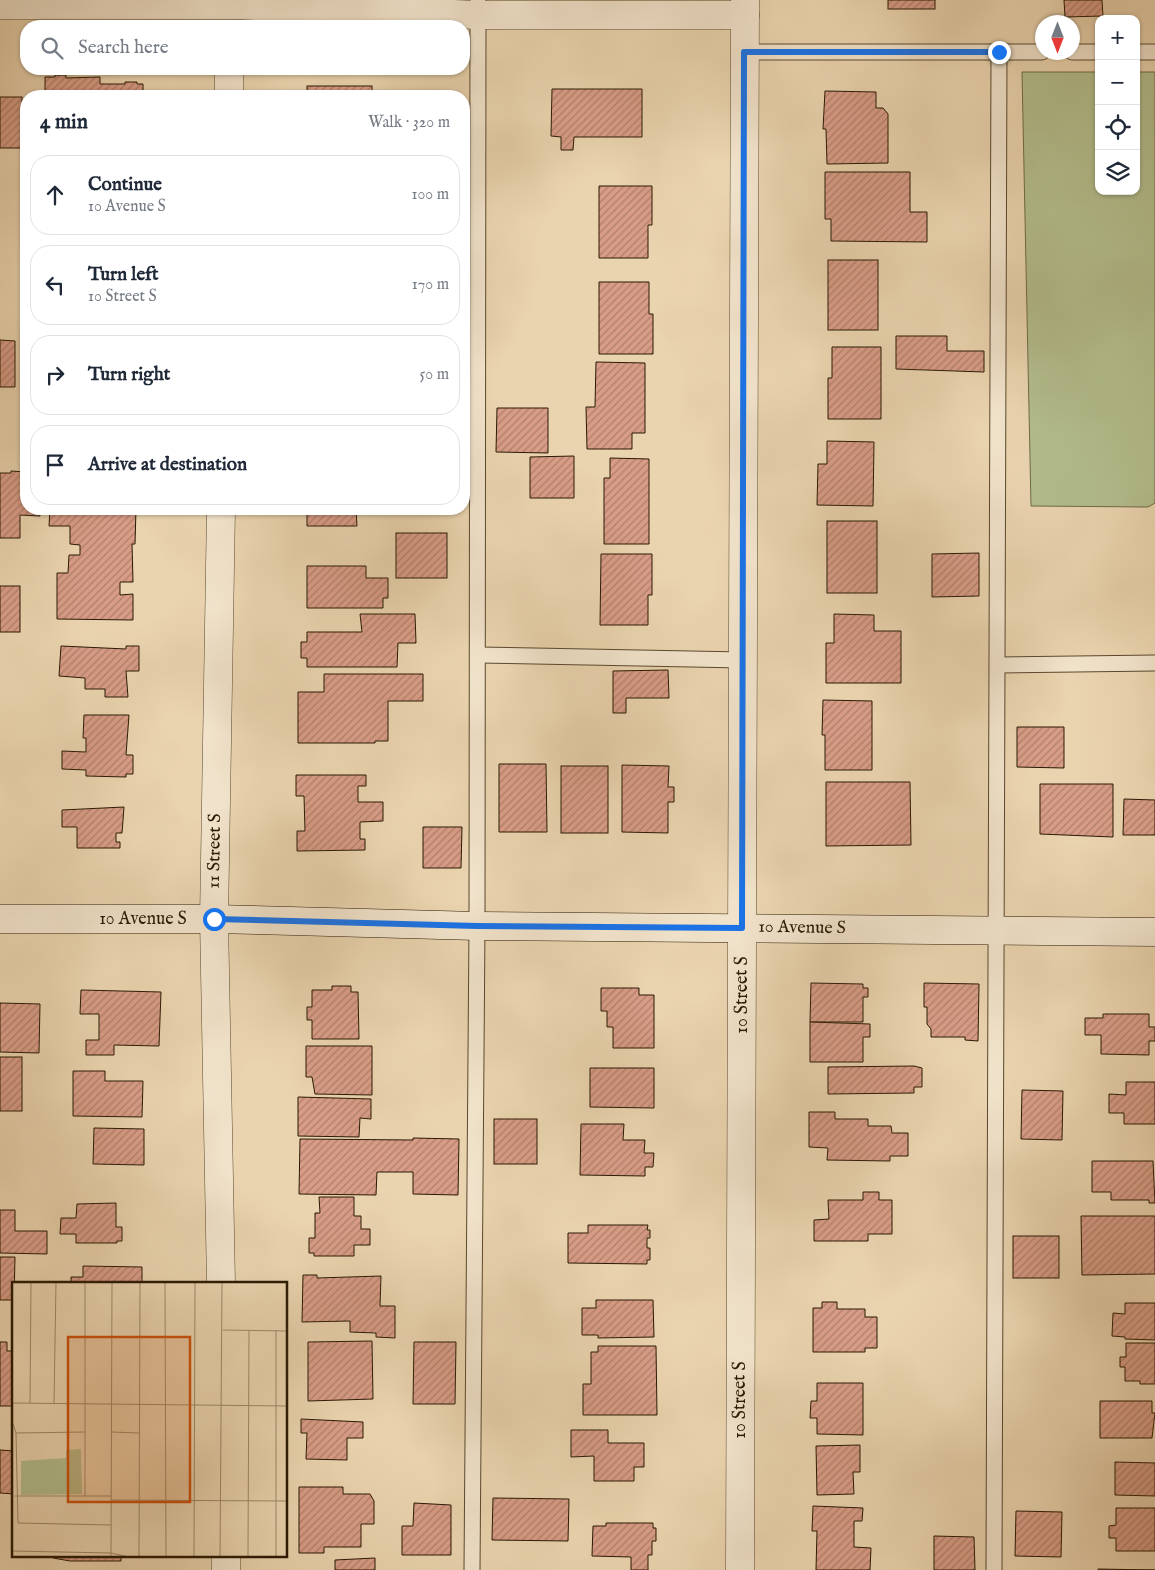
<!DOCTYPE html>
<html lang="en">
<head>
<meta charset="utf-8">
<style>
	:root { --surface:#fff; --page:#f2f2f3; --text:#1f2937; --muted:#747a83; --line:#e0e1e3 }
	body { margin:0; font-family:"IM FELL English",serif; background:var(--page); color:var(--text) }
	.controls { position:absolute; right:15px; top:15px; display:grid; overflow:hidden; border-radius:10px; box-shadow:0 1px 4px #0004 }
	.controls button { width:45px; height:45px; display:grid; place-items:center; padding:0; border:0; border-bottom:1px solid var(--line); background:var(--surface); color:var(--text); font:25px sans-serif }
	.compass { position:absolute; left:1035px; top:15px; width:45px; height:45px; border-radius:50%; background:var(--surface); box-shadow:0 1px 4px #0004; rotate:180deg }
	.stop { position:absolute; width:15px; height:15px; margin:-11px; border:4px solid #1a73e8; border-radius:50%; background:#fff }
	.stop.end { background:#1a73e8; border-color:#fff; box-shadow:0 1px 5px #0008 }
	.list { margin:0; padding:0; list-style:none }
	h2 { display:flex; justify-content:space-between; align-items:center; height:65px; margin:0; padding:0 20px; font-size:21px }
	h2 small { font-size:16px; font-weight:400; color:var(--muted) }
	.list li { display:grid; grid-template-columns:32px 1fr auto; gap:15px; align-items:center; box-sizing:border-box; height:80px; margin:0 10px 10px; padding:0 10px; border:1px solid var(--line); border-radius:20px }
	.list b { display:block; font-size:19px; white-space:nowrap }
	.list p { margin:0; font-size:16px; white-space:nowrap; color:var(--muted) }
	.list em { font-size:16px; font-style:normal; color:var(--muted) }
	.icon { flex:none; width:28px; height:28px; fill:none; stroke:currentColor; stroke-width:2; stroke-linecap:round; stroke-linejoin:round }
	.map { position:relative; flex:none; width:1155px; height:1570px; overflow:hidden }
	.search { position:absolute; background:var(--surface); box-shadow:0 1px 4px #0004; left:20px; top:20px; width:450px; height:55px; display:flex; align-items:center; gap:12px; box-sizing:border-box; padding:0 18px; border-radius:20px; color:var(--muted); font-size:19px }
	.panel { position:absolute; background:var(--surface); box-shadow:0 1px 4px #0004; left:20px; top:90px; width:450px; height:425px; border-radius:20px }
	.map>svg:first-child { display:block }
</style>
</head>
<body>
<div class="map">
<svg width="1155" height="1570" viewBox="0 0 1155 1570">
	<defs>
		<pattern id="building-hatch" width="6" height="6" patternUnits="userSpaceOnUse" patternTransform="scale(1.25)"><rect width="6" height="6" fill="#d99d87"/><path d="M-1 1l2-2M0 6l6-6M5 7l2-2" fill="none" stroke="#b07f6c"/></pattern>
	</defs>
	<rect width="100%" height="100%" fill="#ead4af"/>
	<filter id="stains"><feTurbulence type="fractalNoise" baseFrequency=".004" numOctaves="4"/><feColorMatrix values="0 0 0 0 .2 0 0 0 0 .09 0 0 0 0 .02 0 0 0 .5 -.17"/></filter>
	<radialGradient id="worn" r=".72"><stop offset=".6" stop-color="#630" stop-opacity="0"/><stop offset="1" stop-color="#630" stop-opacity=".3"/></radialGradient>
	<!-- park -->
	<path fill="#b3bd8d" stroke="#6e6b48" d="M 1022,72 L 1099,72 L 1099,191 L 1136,191 L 1136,72 L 1155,72 L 1155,503 L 1148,507 L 1031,506 Z"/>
	<!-- building -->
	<g fill="url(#building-hatch)" stroke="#2a1903">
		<rect x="888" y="0" width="47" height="9"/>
		<path d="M 1064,0 L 1102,0 L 1103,16 L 1065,17 Z"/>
		<path d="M 55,75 L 66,75 L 66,78 L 100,77 L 100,84 L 125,84 L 125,82 L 137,82 L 137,84 L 143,84 L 143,96 L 45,96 L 45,77 L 55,77 Z"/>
		<rect x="307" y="86" width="65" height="10"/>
		<path d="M 552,89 L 642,89 L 642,137 L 574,137 L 573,150 L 561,150 L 561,137 L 551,136 Z"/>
		<path d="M 825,91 L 876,92 L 876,108 L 883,108 L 888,114 L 888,163 L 827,164 L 826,129 L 823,129 Z"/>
		<rect x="0" y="97" width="22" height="51"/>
		<path d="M 825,172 L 910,172 L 910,212 L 927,212 L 927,242 L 831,241 L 831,219 L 825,219 Z"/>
		<path d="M 599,186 L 652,186 L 652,225 L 648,225 L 648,258 L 599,258 Z"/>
		<rect x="828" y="260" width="50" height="70"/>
		<path d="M 599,282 L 649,282 L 649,314 L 653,314 L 653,354 L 599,354 Z"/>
		<path d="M 896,336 L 947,336 L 947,351 L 984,351 L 984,372 L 896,369 Z"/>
		<path d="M 0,340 L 15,341 L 15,387 L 0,387 Z"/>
		<path d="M 832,347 L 881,347 L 881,419 L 828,419 L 828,378 L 832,378 Z"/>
		<path d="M 596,362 L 645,363 L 645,433 L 632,433 L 632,449 L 587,449 L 586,407 L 595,407 Z"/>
		<path d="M 497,408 L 548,408 L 548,453 L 496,452 Z"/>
		<path d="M 827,441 L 874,442 L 873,506 L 817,505 L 818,464 L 827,464 Z"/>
		<path d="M 574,456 L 574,498 L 530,498 L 530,457 Z"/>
		<path d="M 610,458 L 649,459 L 649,544 L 604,544 L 604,478 L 610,478 Z"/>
		<path d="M 11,471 L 26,472 L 26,509 L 40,509 L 40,516 L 20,515 L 20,538 L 0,538 L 0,473 L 11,473 Z"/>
		<path d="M 50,509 L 136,509 L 135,544 L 132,544 L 133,582 L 120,582 L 120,595 L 133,594 L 133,620 L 57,619 L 57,573 L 68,573 L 69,555 L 80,555 L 80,545 L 70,544 L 70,526 L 49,526 Z"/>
		<path d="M 307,509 L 356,509 L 357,526 L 307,526 Z"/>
		<rect x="827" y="521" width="50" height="72"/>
		<rect x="396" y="533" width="51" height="45"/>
		<path d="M 979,553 L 979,596 L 932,597 L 932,554 Z"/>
		<path d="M 601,554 L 652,554 L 652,595 L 648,595 L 648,625 L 600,625 Z"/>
		<path d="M 307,566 L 366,566 L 366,578 L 388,578 L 388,598 L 383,598 L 383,608 L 307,608 Z"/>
		<rect x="0" y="586" width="20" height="46"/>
		<path d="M 360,614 L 415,614 L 416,643 L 398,643 L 397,667 L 307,667 L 307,658 L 301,658 L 301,642 L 307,642 L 307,632 L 362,632 Z"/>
		<path d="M 834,614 L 874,615 L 874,631 L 901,631 L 901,683 L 826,683 L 826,643 L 834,643 Z"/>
		<path d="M 61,646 L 126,649 L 126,646 L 139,646 L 139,671 L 126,671 L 128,697 L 105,697 L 105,689 L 85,689 L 85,678 L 59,676 Z"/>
		<path d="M 668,670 L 669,698 L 626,698 L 626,713 L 613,713 L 613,671 Z"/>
		<path d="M 324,674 L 423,674 L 423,701 L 388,701 L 388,741 L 375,741 L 375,743 L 298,743 L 298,692 L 324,692 Z"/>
		<path d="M 823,700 L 872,701 L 872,770 L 825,770 L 825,735 L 822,735 Z"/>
		<path d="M 84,715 L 129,715 L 126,755 L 133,755 L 133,774 L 126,774 L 126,777 L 86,776 L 86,770 L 62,769 L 62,751 L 86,752 L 86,738 L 83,738 Z"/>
		<path d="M 1017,727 L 1064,727 L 1064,768 L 1017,767 Z"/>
		<path d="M 499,764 L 546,764 L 547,832 L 499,832 Z"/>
		<path d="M 622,765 L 669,766 L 668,787 L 674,787 L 674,802 L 668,802 L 668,833 L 622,832 Z"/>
		<rect x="561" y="766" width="47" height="67"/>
		<path d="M 296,775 L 366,775 L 366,786 L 358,786 L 358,802 L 383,802 L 383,821 L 360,822 L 360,839 L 365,839 L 365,850 L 297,851 L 297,831 L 305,831 L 304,796 L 296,796 Z"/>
		<path d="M 826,782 L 910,782 L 911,845 L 826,846 Z"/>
		<path d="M 1040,784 L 1113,784 L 1113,837 L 1040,834 Z"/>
		<path d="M 1124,799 L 1155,800 L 1155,835 L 1123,835 Z"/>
		<path d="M 124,807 L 122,833 L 116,833 L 116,842 L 120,842 L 120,848 L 77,848 L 77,827 L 62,827 L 62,810 Z"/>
		<path d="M 423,827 L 462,827 L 461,868 L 423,868 Z"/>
		<path d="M 811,983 L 863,984 L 863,988 L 868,988 L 868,997 L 863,997 L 863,1022 L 810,1022 Z"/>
		<path d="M 924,983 L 979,984 L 978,1041 L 965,1040 L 965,1037 L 931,1037 L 931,1029 L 927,1024 L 927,1007 L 924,1007 Z"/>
		<path d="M 332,986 L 351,986 L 351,992 L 358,992 L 359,1039 L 312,1039 L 312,1020 L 307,1020 L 307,1007 L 312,1007 L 312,990 L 332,990 Z"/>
		<path d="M 601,988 L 639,988 L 639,995 L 654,995 L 654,1048 L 613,1048 L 613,1027 L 607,1027 L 607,1011 L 601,1011 Z"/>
		<path d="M 81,990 L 161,992 L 159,1046 L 114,1045 L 114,1055 L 86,1055 L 86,1040 L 99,1040 L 99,1014 L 80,1014 Z"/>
		<path d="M 0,1003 L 40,1004 L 39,1053 L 0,1052 Z"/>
		<path d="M 1103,1014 L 1149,1014 L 1149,1027 L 1155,1027 L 1155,1041 L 1149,1041 L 1149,1055 L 1101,1054 L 1101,1035 L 1085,1035 L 1085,1018 L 1103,1018 Z"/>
		<path d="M 810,1022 L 870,1024 L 870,1037 L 863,1037 L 863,1062 L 810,1062 Z"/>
		<path d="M 306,1046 L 372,1046 L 372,1095 L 315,1094 L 312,1077 L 306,1077 Z"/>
		<rect x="0" y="1057" width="22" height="54"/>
		<path d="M 914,1066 L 922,1068 L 922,1087 L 914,1087 L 914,1093 L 828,1094 L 828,1067 Z"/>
		<path d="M 590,1068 L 654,1068 L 654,1108 L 590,1107 Z"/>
		<path d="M 73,1071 L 105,1071 L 105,1081 L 143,1081 L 142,1117 L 73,1116 Z"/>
		<path d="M 1126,1082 L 1155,1082 L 1155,1124 L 1124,1124 L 1124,1113 L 1109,1113 L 1109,1094 L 1126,1095 Z"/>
		<path d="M 1022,1090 L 1063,1091 L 1062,1140 L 1021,1139 Z"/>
		<path d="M 298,1097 L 371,1099 L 371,1119 L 360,1118 L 359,1137 L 298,1136 Z"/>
		<path d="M 809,1112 L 835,1112 L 835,1119 L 868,1119 L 868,1126 L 891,1126 L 892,1133 L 908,1133 L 908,1156 L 890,1156 L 890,1161 L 827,1160 L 828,1148 L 809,1147 Z"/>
		<rect x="494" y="1119" width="43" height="45"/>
		<path d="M 581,1124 L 624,1124 L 623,1140 L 645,1140 L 644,1153 L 654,1153 L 653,1167 L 645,1167 L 645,1176 L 580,1175 Z"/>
		<path d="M 94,1128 L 144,1129 L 144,1165 L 93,1164 Z"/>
		<path d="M 413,1138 L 459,1139 L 458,1195 L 413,1194 L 413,1172 L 377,1172 L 376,1195 L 299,1194 L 300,1139 L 413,1140 Z"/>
		<path d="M 1092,1161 L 1153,1161 L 1155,1203 L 1149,1203 L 1149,1200 L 1111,1200 L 1111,1192 L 1092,1192 Z"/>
		<path d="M 863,1192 L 879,1192 L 879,1200 L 892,1200 L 892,1234 L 868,1234 L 868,1241 L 814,1241 L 814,1220 L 829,1219 L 828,1200 L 863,1200 Z"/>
		<path d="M 319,1197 L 354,1197 L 354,1216 L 361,1216 L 361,1229 L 370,1229 L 370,1245 L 354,1245 L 354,1256 L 314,1256 L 314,1253 L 309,1253 L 309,1238 L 315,1238 L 315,1213 L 320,1213 Z"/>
		<path d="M 116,1203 L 116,1227 L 122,1227 L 122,1241 L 117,1241 L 117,1243 L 76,1243 L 76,1234 L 60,1234 L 61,1218 L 76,1218 L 77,1204 Z"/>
		<path d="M 0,1210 L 15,1210 L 15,1231 L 47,1231 L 47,1254 L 0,1253 Z"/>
		<path d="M 1081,1216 L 1155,1216 L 1155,1274 L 1082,1275 Z"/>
		<path d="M 588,1225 L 648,1225 L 647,1230 L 650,1230 L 650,1238 L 647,1238 L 647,1248 L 650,1248 L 650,1260 L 647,1260 L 647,1264 L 568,1263 L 568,1233 L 588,1233 Z"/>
		<rect x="1013" y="1236" width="46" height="42"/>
		<path d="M 0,1257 L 15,1257 L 14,1300 L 0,1300 Z"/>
		<path d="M 83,1266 L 142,1267 L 142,1284 L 71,1284 L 71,1277 L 83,1277 Z"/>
		<path d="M 303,1275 L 317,1275 L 317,1278 L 381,1276 L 380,1306 L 395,1306 L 395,1338 L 376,1337 L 376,1333 L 350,1332 L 350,1321 L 302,1322 Z"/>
		<path d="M 596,1300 L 653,1300 L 654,1337 L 598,1338 L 598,1335 L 582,1335 L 582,1308 L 596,1308 Z"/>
		<path d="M 822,1302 L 837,1302 L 837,1309 L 865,1309 L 865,1317 L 877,1317 L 877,1348 L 865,1348 L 865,1352 L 813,1352 L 813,1308 L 822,1308 Z"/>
		<path d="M 1125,1303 L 1155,1303 L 1155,1340 L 1125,1339 L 1125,1337 L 1112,1336 L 1113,1313 L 1125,1314 Z"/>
		<path d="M 372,1341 L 373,1399 L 308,1401 L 308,1342 Z"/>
		<path d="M 0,1342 L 7,1342 L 7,1351 L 14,1351 L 14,1406 L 0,1406 Z"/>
		<path d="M 414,1342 L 456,1342 L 455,1404 L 413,1404 Z"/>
		<path d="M 1126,1343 L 1155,1343 L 1155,1384 L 1140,1384 L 1140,1381 L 1125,1381 L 1125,1367 L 1120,1367 L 1120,1357 L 1126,1357 Z"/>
		<path d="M 598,1346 L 656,1346 L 657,1415 L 583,1415 L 583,1384 L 591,1384 L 591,1352 L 598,1352 Z"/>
		<path d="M 817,1383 L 863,1383 L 863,1435 L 817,1434 L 817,1418 L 810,1418 L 811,1401 L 817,1401 Z"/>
		<path d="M 1100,1401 L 1152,1401 L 1152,1413 L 1155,1413 L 1152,1438 L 1100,1438 Z"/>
		<path d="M 301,1419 L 363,1422 L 363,1438 L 347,1438 L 347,1460 L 306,1459 L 307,1433 L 301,1433 Z"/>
		<path d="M 571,1430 L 608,1430 L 608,1443 L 644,1443 L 644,1467 L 634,1467 L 634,1481 L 594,1481 L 594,1456 L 571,1457 Z"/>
		<path d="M 860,1445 L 860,1472 L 853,1472 L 854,1494 L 817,1495 L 816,1446 Z"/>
		<path d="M 0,1450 L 14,1451 L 14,1494 L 0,1493 Z"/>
		<path d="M 1115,1462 L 1155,1463 L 1155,1496 L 1115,1495 Z"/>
		<path d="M 299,1487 L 343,1487 L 343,1494 L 370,1494 L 374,1501 L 374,1524 L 361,1524 L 361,1547 L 324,1547 L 324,1553 L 299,1553 Z"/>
		<path d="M 493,1498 L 569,1499 L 568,1541 L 492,1540 Z"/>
		<path d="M 414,1503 L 451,1505 L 451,1555 L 402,1555 L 402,1526 L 413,1526 Z"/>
		<path d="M 813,1506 L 863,1508 L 862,1521 L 854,1521 L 854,1547 L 871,1548 L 870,1570 L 816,1570 L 817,1531 L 812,1531 Z"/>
		<path d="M 1116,1508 L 1155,1508 L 1155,1551 L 1116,1551 L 1116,1538 L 1109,1538 L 1109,1526 L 1116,1525 Z"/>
		<path d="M 1016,1511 L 1062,1512 L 1061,1557 L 1015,1556 Z"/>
		<path d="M 606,1523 L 653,1523 L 653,1528 L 656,1528 L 656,1541 L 652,1541 L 652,1555 L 648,1555 L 648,1570 L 631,1570 L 631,1557 L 592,1556 L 593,1526 L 606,1526 Z"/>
		<path d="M 934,1536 L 974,1537 L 975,1570 L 934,1570 Z"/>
		<path d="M 53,1556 L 121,1556 L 121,1561 L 70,1561 L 53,1558 Z"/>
		<path d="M 375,1558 L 375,1570 L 335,1570 L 335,1560 Z"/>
		<path d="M 1098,1569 L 1155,1570 L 1098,1570 Z"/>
	</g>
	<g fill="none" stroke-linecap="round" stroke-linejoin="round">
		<defs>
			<g id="lane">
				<path d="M 744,52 L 1042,52"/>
				<path d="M 1072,52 L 1099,52"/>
				<path d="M 1136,52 L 1155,52"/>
				<path d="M 478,655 L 743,660"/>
				<path d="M 998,665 L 1155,663"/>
				<path d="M 472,1570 L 477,926 L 478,0"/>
				<path d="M 994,1570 L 999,52"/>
			</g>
			<g id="street">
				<path d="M 0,5 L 230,5 L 478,15 L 745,15"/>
				<path d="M 229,96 L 229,69"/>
				<path d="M 221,1284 L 214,919 L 221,509"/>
				<path d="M 226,1556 L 226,1570"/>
				<path d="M 740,1570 L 745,0"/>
			</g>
			<path id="secondary" d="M 0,919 L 214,919 L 477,926 L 1155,932"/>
		</defs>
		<!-- lane casing -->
		<use href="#lane" stroke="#5a482e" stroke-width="17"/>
		<!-- street casing -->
		<use href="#street" stroke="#5a482e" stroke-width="29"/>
		<!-- secondary casing -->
		<use href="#secondary" stroke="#2a1903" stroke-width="29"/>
		<!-- lane -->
		<use href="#lane" stroke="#f1e3cb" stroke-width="15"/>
		<!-- street -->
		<use href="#street" stroke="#f1e3cb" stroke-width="28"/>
		<!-- secondary -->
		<use href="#secondary" stroke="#f1e3cb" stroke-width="28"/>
	</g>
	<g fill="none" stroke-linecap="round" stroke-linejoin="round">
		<!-- route -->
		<path stroke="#1a73e8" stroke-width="6" d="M 214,919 L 477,926 L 742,928 L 744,52 L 999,52"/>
	</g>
	<g text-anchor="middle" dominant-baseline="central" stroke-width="4.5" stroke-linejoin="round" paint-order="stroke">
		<!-- street labels -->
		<g font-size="18" fill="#2a1903" stroke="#f1e3cb">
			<text transform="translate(215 851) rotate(-89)">11 Street S</text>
			<text x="143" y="919">10 Avenue S</text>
			<text transform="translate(802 928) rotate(1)">10 Avenue S</text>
			<text transform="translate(742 995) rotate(-90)">10 Street S</text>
			<text transform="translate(740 1400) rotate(-90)">10 Street S</text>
		</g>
	</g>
	<!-- overview -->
	<g transform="translate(12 1282)">
		<rect width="275" height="275" fill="#ead4af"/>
		<path d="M 69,167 L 70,212 L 9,213 L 9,179 L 54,176 L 54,168 Z" fill="#b3bd8d"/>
		<path fill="none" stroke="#9d896a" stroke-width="1" d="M 153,0 L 154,275M 211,48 L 275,49M 0,121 L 275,124M 18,121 L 19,0M 42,122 L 44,0M 0,139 L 4,151 L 6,241 L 99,243M 100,150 L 127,151M 4,151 L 73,150M 3,214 L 99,214M 73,214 L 73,0M 99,218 L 275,219M 0,269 L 99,271 L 117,275M 99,275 L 100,0M 127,275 L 128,0M 182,275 L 183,0M 208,275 L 210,0M 236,275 L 237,48M 264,275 L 264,48"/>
		<path fill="#cc4f0b" fill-opacity="0.15" stroke="#cc4f0b" stroke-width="2.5" d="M 56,55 L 178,55 L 178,220 L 56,220 Z"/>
		<rect width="275" height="275" fill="none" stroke="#2a1903" stroke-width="2.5"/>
	</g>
	<rect width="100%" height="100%" filter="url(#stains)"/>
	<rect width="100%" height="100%" fill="url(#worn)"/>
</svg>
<div class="controls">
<button>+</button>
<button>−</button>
<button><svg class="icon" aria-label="locate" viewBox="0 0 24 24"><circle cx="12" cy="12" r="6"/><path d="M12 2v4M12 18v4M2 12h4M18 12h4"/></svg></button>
<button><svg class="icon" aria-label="layers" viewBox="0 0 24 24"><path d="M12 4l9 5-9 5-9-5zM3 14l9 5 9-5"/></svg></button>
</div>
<svg class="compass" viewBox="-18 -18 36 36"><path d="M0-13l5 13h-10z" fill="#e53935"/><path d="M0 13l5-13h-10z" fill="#747a83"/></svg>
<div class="stop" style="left:214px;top:919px"></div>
<div class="stop end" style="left:999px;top:52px"></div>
<div class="search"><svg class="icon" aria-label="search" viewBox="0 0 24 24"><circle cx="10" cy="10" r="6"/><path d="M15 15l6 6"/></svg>Search here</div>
<section class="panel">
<h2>4 min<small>Walk · 320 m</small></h2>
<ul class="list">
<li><svg class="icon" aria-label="ahead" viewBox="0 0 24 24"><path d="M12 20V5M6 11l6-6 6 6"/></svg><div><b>Continue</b><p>10 Avenue S</p></div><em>100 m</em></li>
<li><svg class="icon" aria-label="left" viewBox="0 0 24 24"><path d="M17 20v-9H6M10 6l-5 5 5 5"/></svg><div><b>Turn left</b><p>10 Street S</p></div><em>170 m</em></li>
<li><svg class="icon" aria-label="right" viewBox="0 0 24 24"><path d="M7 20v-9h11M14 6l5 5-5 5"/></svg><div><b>Turn right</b></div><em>50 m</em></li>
<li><svg class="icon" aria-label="arrive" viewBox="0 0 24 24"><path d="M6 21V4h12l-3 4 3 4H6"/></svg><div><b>Arrive at destination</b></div></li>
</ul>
</section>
</div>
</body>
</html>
